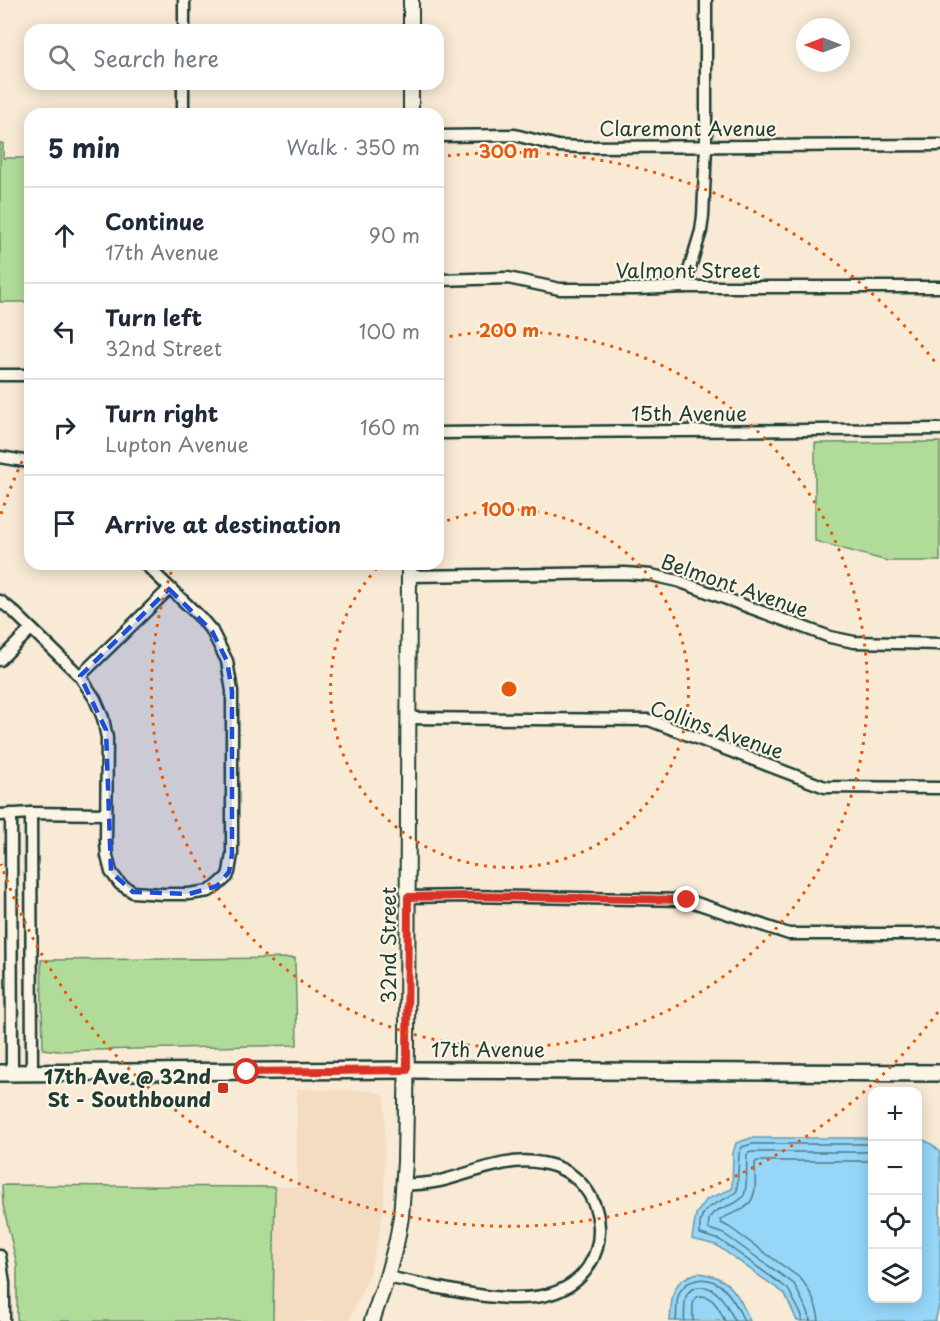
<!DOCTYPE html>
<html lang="en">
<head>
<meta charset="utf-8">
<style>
	:root { --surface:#fff; --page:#f2f2f3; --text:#1f2937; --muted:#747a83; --line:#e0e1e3 }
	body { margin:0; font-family:"Playpen Sans",sans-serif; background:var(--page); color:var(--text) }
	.controls { position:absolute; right:18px; bottom:18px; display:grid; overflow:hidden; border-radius:12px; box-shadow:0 3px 15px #0003 }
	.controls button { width:54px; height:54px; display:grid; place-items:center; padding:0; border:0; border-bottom:2px solid var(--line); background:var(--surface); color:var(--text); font:30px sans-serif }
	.compass { position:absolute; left:796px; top:18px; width:54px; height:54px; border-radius:50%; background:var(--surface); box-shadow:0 3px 15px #0003; rotate:270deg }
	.stop { position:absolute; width:18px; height:18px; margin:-14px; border:4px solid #d93025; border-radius:50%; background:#fff }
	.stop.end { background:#d93025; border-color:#fff; box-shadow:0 2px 6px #0008 }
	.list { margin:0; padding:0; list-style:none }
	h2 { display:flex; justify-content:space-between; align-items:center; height:78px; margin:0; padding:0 24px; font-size:26px }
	h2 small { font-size:20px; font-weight:400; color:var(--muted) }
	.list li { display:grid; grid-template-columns:39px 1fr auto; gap:18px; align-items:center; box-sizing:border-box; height:96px; padding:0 24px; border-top:2px solid var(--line) }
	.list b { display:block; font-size:22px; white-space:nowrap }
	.list p { margin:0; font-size:20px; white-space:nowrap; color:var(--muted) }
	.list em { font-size:20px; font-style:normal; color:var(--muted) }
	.icon { flex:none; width:33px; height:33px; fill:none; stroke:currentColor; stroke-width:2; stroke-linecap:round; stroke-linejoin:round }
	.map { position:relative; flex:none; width:940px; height:1321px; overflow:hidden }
	.search { position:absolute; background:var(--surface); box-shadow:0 3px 15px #0003; left:24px; top:24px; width:420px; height:66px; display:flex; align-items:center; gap:15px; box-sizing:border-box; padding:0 21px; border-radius:18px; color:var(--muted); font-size:22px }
	.panel { position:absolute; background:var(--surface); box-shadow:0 3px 15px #0003; left:24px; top:108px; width:420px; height:462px; border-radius:18px }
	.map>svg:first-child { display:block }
</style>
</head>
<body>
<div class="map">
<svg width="940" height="1321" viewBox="0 0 940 1321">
	<rect width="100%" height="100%" fill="#f8ead5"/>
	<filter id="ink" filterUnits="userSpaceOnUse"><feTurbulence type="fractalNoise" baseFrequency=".0167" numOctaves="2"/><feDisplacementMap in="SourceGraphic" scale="12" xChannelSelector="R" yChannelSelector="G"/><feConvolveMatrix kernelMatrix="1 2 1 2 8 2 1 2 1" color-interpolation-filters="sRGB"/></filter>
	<g filter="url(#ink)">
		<!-- built -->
		<path fill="#f3dcc2" d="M 297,1089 L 371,1091 L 381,1094 L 385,1098 L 384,1209 L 375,1251 L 367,1280 L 349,1321 L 273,1321 L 275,1187 L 297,1187 Z"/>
		<!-- green -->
		<g fill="#b1db99" stroke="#688c66" stroke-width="1.5">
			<path d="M 0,143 L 3,143 L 3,158 L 30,158 L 30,302 L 0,302 Z"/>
			<path d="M 940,442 L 940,561 L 887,561 L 815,541 L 815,443 Z"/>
			<path d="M 295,958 L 297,1045 L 58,1051 L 43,1049 L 41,960 Z"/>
			<path d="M 2,1185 L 275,1187 L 273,1321 L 17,1321 L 17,1265 L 3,1205 Z"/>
		</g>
		<!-- water -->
		<g fill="#96d6f8" stroke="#69a" stroke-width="1.5">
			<path d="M 751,1138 L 872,1138 L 872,1298 L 918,1298 L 918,1139 C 925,1139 938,1147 940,1154 L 940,1303 L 935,1321 L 797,1321 L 785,1294 L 716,1245 L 692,1239 L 696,1214 L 707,1199 L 732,1189 L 733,1153 L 736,1143 Z"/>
			<path d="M 698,1273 C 730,1276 738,1294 750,1321 L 670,1321 C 672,1297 670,1280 698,1273 Z"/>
		</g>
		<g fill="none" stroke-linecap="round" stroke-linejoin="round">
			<!-- shore -->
			<g stroke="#4f7a82" stroke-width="1.5">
				<path d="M 676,1321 C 677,1313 676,1305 678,1297 C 680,1289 686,1283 693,1281 C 720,1272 735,1301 744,1321"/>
				<path d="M 684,1321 C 685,1314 684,1304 686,1297 C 687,1293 691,1289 695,1288 C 716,1281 728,1307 735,1321"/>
				<path d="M 693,1321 C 693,1315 692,1306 694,1301 C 696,1296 698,1296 702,1296 C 715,1297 720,1312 725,1321"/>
				<path d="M 802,1321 L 802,1316 L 788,1289 L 720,1240 L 700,1234 C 697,1202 720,1206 737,1191 L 739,1154 L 742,1147 L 752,1144 L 872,1144"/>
				<path d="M 810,1321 L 809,1314 L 794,1284 L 724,1234 L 709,1229 C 704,1204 736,1210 744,1195 C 748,1186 746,1165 747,1155 L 748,1153 L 753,1152 L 872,1152"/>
				<path d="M 819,1321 C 818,1307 809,1288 800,1278 L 729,1227 L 721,1223 L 720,1220 C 727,1215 735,1213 743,1209 C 759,1199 755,1179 755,1163 L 757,1161 L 872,1161"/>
			</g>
			<defs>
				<g id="minor">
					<path d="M 184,30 L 184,0"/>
					<path d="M 183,114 L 183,84"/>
					<path d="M 438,136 L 515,135 L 558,146 L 581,147 L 940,145"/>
					<path d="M 438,280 L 508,278 L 560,289 L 637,289 L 684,287 L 940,287"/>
					<path d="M 684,287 L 701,231 L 703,216 L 706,146 L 706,0"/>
					<path d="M 0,375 L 30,375"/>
					<path d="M 438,433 L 940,429"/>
					<path d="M 0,457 L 30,462"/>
					<path d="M 409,576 L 625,573 L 651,575 L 678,581 L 830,637 L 854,642 L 940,644"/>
					<path d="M 0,601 L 13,611 L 80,676 L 95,699 L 103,718 L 107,738 L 106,842 L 107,856 L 111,872 L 120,884 L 133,892 L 162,894 L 189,894 L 209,891 L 217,886 L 227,877 L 229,872 L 232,854 L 232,691 L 227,661 L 212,631 L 199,616 L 145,564"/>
					<path d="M 0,660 L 31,629"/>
					<path d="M 80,676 L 169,589"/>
					<path d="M 408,718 L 649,720 L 825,787 L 940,788"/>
					<path d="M 31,813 L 32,1073"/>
					<path d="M 11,814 L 12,1073"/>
					<path d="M 0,815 L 31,813 L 106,814"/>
					<path d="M 408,897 L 468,896 L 687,900 L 789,934 L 914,934 L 940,933"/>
					<path d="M 0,1256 L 4,1283 L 4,1321"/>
					<path d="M 387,1277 C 434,1286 505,1307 550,1294 C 620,1274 613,1175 542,1163 C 507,1156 474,1173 440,1181 C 428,1184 415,1184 403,1185"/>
				</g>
				<g id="tertiary">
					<path d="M 411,30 L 411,0"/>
					<path d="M 411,114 L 411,84"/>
					<path d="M 372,1321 L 387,1277 L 397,1240 L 401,1217 L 405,1162 L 407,1046 L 409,564"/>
				</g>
				<path id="secondary" d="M 0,1073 L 407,1070 L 940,1073"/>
			</defs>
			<!-- minor casing -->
			<use href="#minor" stroke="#1f3d34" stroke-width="15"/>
			<!-- tertiary casing -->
			<use href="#tertiary" stroke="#1f3d34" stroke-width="18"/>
			<!-- secondary casing -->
			<use href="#secondary" stroke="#1f3d34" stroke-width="20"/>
			<!-- minor -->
			<use href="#minor" stroke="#fcf5e5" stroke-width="10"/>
			<!-- tertiary -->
			<use href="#tertiary" stroke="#fcf5e5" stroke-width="14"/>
			<!-- secondary -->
			<use href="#secondary" stroke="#fcf5e5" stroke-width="15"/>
		</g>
	</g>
	<g fill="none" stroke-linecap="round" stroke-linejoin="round" filter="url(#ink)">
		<!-- route -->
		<path stroke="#d93025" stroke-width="8" d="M 247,1072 L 407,1070 L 408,897 L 468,896 L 687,900"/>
	</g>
	<!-- marked area -->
	<path fill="#1d4ed8" fill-opacity="0.2" stroke="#1d4ed8" stroke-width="4.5" stroke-dasharray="12 8" stroke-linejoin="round" d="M 169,589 L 212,631 L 227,661 L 232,691 L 232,854 L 229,872 L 217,886 L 189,894 L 133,892 L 111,872 L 106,730 L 80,676 Z"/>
	<!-- distance rings -->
	<g fill="none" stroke="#e8590c" stroke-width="3" stroke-dasharray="3 6">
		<path d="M439 524A179 179 0 1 1 380 565"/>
		<path d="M441 338A358 358 0 1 1 173 567"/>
		<path d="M938 1012A537 537 0 0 1 1 864M1 514A537 537 0 0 1 28 449M439 157A537 537 0 0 1 938 366"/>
	</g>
	<!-- markers -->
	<rect fill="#c8321e" stroke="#fcf5e5" stroke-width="2" x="217" y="1082" width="12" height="12" rx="3"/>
	<g text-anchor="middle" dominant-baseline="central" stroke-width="4.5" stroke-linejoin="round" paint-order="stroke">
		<!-- street labels -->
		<g font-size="20" fill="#1f3d34" stroke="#fcf5e5">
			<text x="688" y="128">Claremont Avenue</text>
			<text x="688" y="270">Valmont Street</text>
			<text x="689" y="413">15th Avenue</text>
			<text transform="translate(735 585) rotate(19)">Belmont Avenue</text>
			<text transform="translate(717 729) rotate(19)">Collins Avenue</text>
			<text transform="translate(388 945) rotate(-90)">32nd Street</text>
			<text x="488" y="1049">17th Avenue</text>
		</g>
		<!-- poi labels -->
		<g font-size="20" font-weight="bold" fill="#1f3d34" stroke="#fcf5e5" text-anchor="end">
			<text x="211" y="1076">17th Ave @ 32nd<tspan x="211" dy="23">St - Southbound</tspan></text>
		</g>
	</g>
	<circle cx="509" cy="689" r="9" fill="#e8590c" stroke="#fcf5e5" stroke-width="3"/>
	<g font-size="18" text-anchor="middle" font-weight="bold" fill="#e8590c" stroke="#fcf5e5" stroke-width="4.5" stroke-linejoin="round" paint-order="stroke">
		<text x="509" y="158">300 m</text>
		<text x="509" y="337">200 m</text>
		<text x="509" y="516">100 m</text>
	</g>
</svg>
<div class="controls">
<button>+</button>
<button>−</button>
<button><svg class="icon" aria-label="locate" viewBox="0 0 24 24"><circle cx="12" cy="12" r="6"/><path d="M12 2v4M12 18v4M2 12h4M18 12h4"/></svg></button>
<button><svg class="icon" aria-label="layers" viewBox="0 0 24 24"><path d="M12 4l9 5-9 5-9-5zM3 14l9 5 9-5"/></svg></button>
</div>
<svg class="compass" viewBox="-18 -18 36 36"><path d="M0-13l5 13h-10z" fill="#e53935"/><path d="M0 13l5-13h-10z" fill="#747a83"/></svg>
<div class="stop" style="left:247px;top:1072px"></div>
<div class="stop end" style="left:687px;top:900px"></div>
<div class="search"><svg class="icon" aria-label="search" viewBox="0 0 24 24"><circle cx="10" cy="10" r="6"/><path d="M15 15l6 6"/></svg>Search here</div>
<section class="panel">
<h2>5 min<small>Walk · 350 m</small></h2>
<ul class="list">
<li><svg class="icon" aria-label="ahead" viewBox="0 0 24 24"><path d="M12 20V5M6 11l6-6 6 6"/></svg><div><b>Continue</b><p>17th Avenue</p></div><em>90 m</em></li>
<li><svg class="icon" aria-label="left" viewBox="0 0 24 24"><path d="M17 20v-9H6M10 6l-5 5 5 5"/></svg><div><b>Turn left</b><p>32nd Street</p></div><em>100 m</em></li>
<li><svg class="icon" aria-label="right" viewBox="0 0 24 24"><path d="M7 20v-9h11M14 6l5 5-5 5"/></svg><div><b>Turn right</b><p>Lupton Avenue</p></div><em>160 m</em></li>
<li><svg class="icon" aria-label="arrive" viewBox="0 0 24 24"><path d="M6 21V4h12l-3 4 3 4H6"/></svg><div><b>Arrive at destination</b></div></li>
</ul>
</section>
</div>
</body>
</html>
